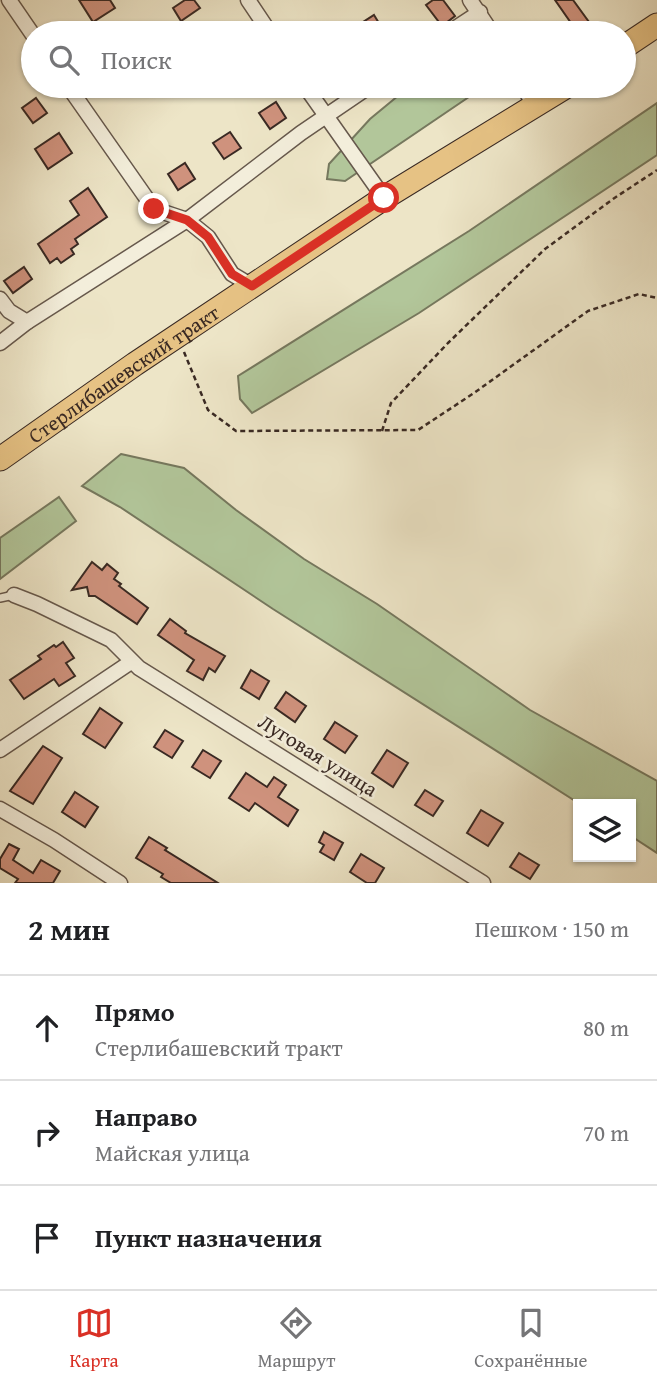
<!DOCTYPE html>
<html lang="ru">
<head>
<meta charset="utf-8">
<style>
	:root { --surface:#fff; --page:#f2f2f2; --text:#202124; --muted:#757577; --line:#e0e0e0; --accent:#d93025 }
	body { margin:0; font-family:"Gentium Book Plus",serif; background:var(--page); color:var(--text) }
	.controls { position:absolute; right:21px; bottom:21px; display:grid; overflow:hidden; border-radius:0px; box-shadow:0 2px 5px #0004 }
	.controls button { width:63px; height:63px; display:grid; place-items:center; padding:0; border:0; border-bottom:2px solid var(--line); background:var(--surface); color:var(--text); font:35px sans-serif }
	.stop { position:absolute; width:21px; height:21px; margin:-16px; border:5px solid #d93025; border-radius:50%; background:#fff }
	.stop.end { background:#d93025; border-color:#fff; box-shadow:0 2px 7px #0008 }
	.list { margin:0; padding:0; list-style:none }
	h2 { display:flex; justify-content:space-between; align-items:center; height:91px; margin:0; padding:0 28px; font-size:30px }
	h2 small { font-size:23px; font-weight:400; color:var(--muted) }
	.list li { display:grid; grid-template-columns:46px 1fr auto; gap:21px; align-items:center; box-sizing:border-box; height:105px; padding:0 28px; border-top:2px solid var(--line) }
	.list b { display:block; font-size:26px; white-space:nowrap }
	.list p { margin:0; font-size:23px; white-space:nowrap; color:var(--muted) }
	.list em { font-size:23px; font-style:normal; color:var(--muted) }
	.icon { flex:none; width:38px; height:38px; fill:none; stroke:currentColor; stroke-width:2; stroke-linecap:round; stroke-linejoin:round }
	.map { position:relative; flex:none; width:657px; height:883px; overflow:hidden }
	.search { position:absolute; background:var(--surface); box-shadow:0 2px 5px #0004; left:21px; right:21px; top:21px; height:77px; display:flex; align-items:center; gap:18px; box-sizing:border-box; padding:0 24px; border-radius:38px; color:var(--muted); font-size:26px }
	.sheet { height:406px; background:var(--surface) }
	nav { display:flex; justify-content:space-around; align-items:center; box-sizing:border-box; height:98px; border-top:2px solid var(--line); background:var(--surface); font-size:19px; color:var(--muted) }
	nav a { display:grid; justify-items:center; gap:4px }
	nav .on { color:var(--accent) }
	.map>svg:first-child { display:block }
</style>
</head>
<body>
<div class="map">
<svg width="657" height="883" viewBox="0 0 657 883">
	<rect width="100%" height="100%" fill="#ede5c7"/>
	<filter id="stains"><feTurbulence type="fractalNoise" baseFrequency=".00286" numOctaves="4"/><feColorMatrix values="0 0 0 0 .2 0 0 0 0 .09 0 0 0 0 .02 0 0 0 .5 -.17"/></filter>
	<radialGradient id="worn" r=".72"><stop offset=".6" stop-color="#630" stop-opacity="0"/><stop offset="1" stop-color="#630" stop-opacity=".3"/></radialGradient>
	<!-- green -->
	<g fill="#b2c69a" stroke="#76785e" stroke-width="2">
		<path d="M 410,86 L 485,86 L 345,181 L 327,179 L 329,164 L 370,119 Z"/>
		<path d="M 657,103 L 657,155 L 419,313 L 252,413 L 240,399 L 238,376 L 469,231 Z"/>
		<path d="M 121,454 L 184,468 L 236,510 L 304,559 L 377,604 L 530,710 L 657,781 L 657,853 L 631,836 L 631,804 L 580,804 L 273,609 L 120,507 L 82,486 Z"/>
		<path d="M 59,497 L 76,521 L 0,579 L 0,538 Z"/>
	</g>
	<!-- building -->
	<g fill="#cf927d" stroke="#392923" stroke-width="2">
		<path d="M 79,0 L 110,0 L 115,8 L 93,22 Z"/>
		<path d="M 185,0 L 194,0 L 200,8 L 181,21 L 173,8 Z"/>
		<path d="M 433,0 L 443,0 L 455,16 L 442,26 L 426,5 Z"/>
		<path d="M 555,0 L 573,0 L 597,33 L 578,33 Z"/>
		<path d="M 374,15 L 385,33 L 346,33 Z"/>
		<path d="M 36,98 L 47,113 L 33,123 L 22,108 Z"/>
		<path d="M 276,102 L 286,118 L 270,129 L 259,113 Z"/>
		<path d="M 230,132 L 241,148 L 224,159 L 213,143 Z"/>
		<path d="M 59,133 L 72,153 L 48,169 L 35,149 Z"/>
		<path d="M 185,163 L 195,179 L 178,190 L 168,174 Z"/>
		<path d="M 88,188 L 107,217 L 75,239 L 78,244 L 71,249 L 74,254 L 61,263 L 57,258 L 50,263 L 38,244 L 79,215 L 70,201 Z"/>
		<path d="M 24,267 L 32,279 L 13,293 L 4,281 Z"/>
		<path d="M 92,562 L 102,570 L 107,564 L 118,573 L 114,579 L 121,584 L 119,586 L 148,608 L 137,624 L 95,596 L 89,596 L 87,587 L 72,590 Z"/>
		<path d="M 170,619 L 186,631 L 185,633 L 225,656 L 215,672 L 209,668 L 203,680 L 187,671 L 194,660 L 158,635 Z"/>
		<path d="M 63,642 L 74,658 L 66,663 L 75,676 L 59,686 L 54,679 L 24,699 L 10,680 L 41,659 L 38,656 L 54,645 L 56,647 Z"/>
		<path d="M 251,670 L 269,681 L 259,699 L 241,688 Z"/>
		<path d="M 286,692 L 306,706 L 295,722 L 275,708 Z"/>
		<path d="M 100,708 L 122,723 L 105,748 L 83,734 Z"/>
		<path d="M 335,722 L 357,736 L 345,753 L 324,739 Z"/>
		<path d="M 165,730 L 183,741 L 172,758 L 154,747 Z"/>
		<path d="M 43,746 L 62,758 L 33,804 L 10,791 Z"/>
		<path d="M 203,750 L 221,761 L 210,778 L 192,767 Z"/>
		<path d="M 387,750 L 408,763 L 393,787 L 372,773 Z"/>
		<path d="M 246,773 L 267,787 L 274,777 L 286,785 L 278,797 L 298,810 L 288,826 L 255,803 L 249,811 L 229,798 Z"/>
		<path d="M 425,790 L 443,801 L 433,816 L 415,805 Z"/>
		<path d="M 75,792 L 98,807 L 85,827 L 62,812 Z"/>
		<path d="M 481,810 L 503,823 L 488,846 L 467,833 Z"/>
		<path d="M 324,832 L 343,843 L 334,860 L 320,852 L 324,845 L 319,842 Z"/>
		<path d="M 149,837 L 167,848 L 165,850 L 218,883 L 171,883 L 161,877 L 163,874 L 136,858 Z"/>
		<path d="M 9,844 L 19,849 L 13,860 L 33,873 L 41,860 L 60,871 L 53,883 L 15,883 L 18,879 L 0,868 L 0,859 Z"/>
		<path d="M 519,853 L 539,865 L 530,879 L 510,867 Z"/>
		<path d="M 361,854 L 384,868 L 375,883 L 367,883 L 350,872 Z"/>
	</g>
	<g fill="none" stroke-linecap="round" stroke-linejoin="round">
		<defs>
			<path id="service" d="M 0,598 L 14,595"/>
			<g id="minor">
				<path d="M 9,0 L 33,35"/>
				<path d="M 248,0 L 270,33"/>
				<path d="M 470,0 L 492,33"/>
				<path d="M 448,33 L 480,12"/>
				<path d="M 68,86 L 154,209 L 187,220 L 208,237 L 232,274 L 252,286"/>
				<path d="M 305,86 L 384,198"/>
				<path d="M 523,86 L 535,107"/>
				<path d="M 0,299 L 9,311 L 27,322"/>
				<path d="M 0,343 L 27,322 L 187,220 L 301,133 L 370,86"/>
				<path d="M 14,595 L 37,604 L 111,640 L 139,668 L 483,883"/>
				<path d="M 0,750 L 131,662"/>
				<path d="M 0,809 L 54,840 L 120,883"/>
			</g>
			<g id="primary">
				<path d="M 624,47 L 657,25"/>
				<path id="s1" d="M 0,459 L 135,364 L 384,198 L 567,86"/>
			</g>
		</defs>
		<!-- service casing -->
		<use href="#service" stroke="#66584c" stroke-width="10"/>
		<!-- minor casing -->
		<use href="#minor" stroke="#66584c" stroke-width="17"/>
		<!-- primary casing -->
		<use href="#primary" stroke="#392923" stroke-width="25"/>
		<!-- path -->
		<g stroke="#392923" stroke-width="2.5" stroke-dasharray="5 3.5" stroke-linecap="butt">
			<path d="M 184,352 L 208,410 L 236,431 L 418,430 L 474,393 L 588,311 L 639,294 L 657,298"/>
			<path d="M 382,431 L 391,403 L 448,343 L 545,249 L 613,199 L 657,170"/>
		</g>
		<!-- service -->
		<use href="#service" stroke="#f3eedb" stroke-width="7"/>
		<!-- minor -->
		<use href="#minor" stroke="#f3eedb" stroke-width="14"/>
		<!-- primary -->
		<use href="#primary" stroke="#e6c284" stroke-width="23"/>
	</g>
	<g fill="none" stroke-linecap="round" stroke-linejoin="round">
		<!-- route -->
		<path stroke="#d93025" stroke-width="9" d="M 154,209 L 187,220 L 208,237 L 232,274 L 252,286 L 384,198"/>
	</g>
	<g text-anchor="middle" dominant-baseline="central" stroke-width="5" stroke-linejoin="round" paint-order="stroke">
		<!-- street labels -->
		<g font-size="21" fill="#392923" stroke="#f3eedb">
			<text stroke="none"><textPath href="#s1" startOffset="150">Стерлибашевский тракт</textPath></text>
			<text transform="translate(318 755) rotate(32)">Луговая улица</text>
		</g>
	</g>
	<rect width="100%" height="100%" filter="url(#stains)"/>
	<rect width="100%" height="100%" fill="url(#worn)"/>
</svg>
<div class="controls">
<button><svg class="icon" aria-label="layers" viewBox="0 0 24 24"><path d="M12 4l9 5-9 5-9-5zM3 14l9 5 9-5"/></svg></button>
</div>
<div class="stop" style="left:384px;top:198px"></div>
<div class="stop end" style="left:154px;top:209px"></div>
<div class="search"><svg class="icon" aria-label="search" viewBox="0 0 24 24"><circle cx="10" cy="10" r="6"/><path d="M15 15l6 6"/></svg>Поиск</div>
</div>
<section class="sheet">
<h2>2 мин<small>Пешком · 150 m</small></h2>
<ul class="list">
<li><svg class="icon" aria-label="ahead" viewBox="0 0 24 24"><path d="M12 20V5M6 11l6-6 6 6"/></svg><div><b>Прямо</b><p>Стерлибашевский тракт</p></div><em>80 m</em></li>
<li><svg class="icon" aria-label="right" viewBox="0 0 24 24"><path d="M7 20v-9h11M14 6l5 5-5 5"/></svg><div><b>Направо</b><p>Майская улица</p></div><em>70 m</em></li>
<li><svg class="icon" aria-label="arrive" viewBox="0 0 24 24"><path d="M6 21V4h12l-3 4 3 4H6"/></svg><div><b>Пункт назначения</b></div></li>
</ul>
</section>
<nav>
<a class="on"><svg class="icon" aria-label="map" viewBox="0 0 24 24"><path d="M3 6l6-2 6 2 6-2v14l-6 2-6-2-6 2zM9 4v14M15 6v14"/></svg>Карта</a>
<a><svg class="icon" aria-label="directions" viewBox="0 0 24 24"><path d="M12 3l9 9-9 9-9-9zM9 14v-3h6M13 9l2 2-2 2"/></svg>Маршрут</a>
<a><svg class="icon" aria-label="saved" viewBox="0 0 24 24"><path d="M7 4h10v16l-5-4-5 4z"/></svg>Сохранённые</a>
</nav>
</body>
</html>
